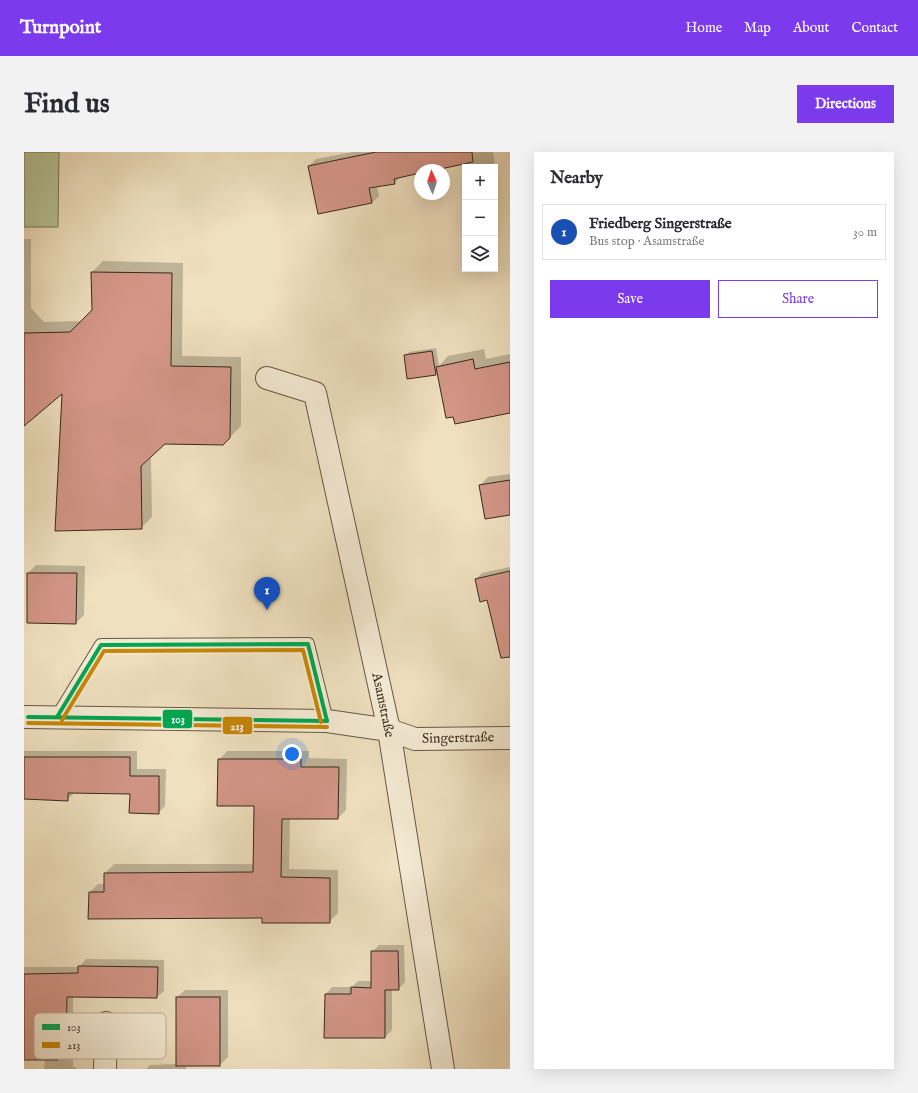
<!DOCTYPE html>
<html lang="en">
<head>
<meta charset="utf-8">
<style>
	:root { --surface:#fff; --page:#f2f2f3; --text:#2b2b33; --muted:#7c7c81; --line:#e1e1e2; --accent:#7c3aed }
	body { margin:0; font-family:"IM FELL English",serif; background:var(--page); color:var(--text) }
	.controls { position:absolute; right:12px; top:12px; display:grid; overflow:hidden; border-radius:0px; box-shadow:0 4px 16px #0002 }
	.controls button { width:36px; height:36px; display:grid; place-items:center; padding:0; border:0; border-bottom:1px solid var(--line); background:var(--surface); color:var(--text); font:20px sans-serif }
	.compass { position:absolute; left:390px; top:12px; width:36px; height:36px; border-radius:50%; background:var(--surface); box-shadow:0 4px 16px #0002; rotate:357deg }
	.you { position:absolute; left:268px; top:602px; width:14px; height:14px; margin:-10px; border:3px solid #fff; border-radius:50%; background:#1a73e8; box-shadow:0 0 0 6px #1a73e833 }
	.badge { display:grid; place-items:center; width:26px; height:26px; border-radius:50%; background:var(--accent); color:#fff; font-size:13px; font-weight:700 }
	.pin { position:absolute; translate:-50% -33px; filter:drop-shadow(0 1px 2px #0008) }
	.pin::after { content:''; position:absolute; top:21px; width:14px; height:12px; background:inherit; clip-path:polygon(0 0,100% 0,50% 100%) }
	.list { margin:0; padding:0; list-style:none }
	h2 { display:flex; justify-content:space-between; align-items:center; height:52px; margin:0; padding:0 16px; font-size:17px }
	h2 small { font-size:13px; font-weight:400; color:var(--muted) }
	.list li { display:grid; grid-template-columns:26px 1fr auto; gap:12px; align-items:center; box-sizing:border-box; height:56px; margin:0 8px 8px; padding:0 8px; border:1px solid var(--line); border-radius:0px }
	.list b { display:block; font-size:15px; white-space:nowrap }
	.list p { margin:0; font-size:13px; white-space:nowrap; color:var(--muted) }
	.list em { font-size:13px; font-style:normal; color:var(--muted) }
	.actions { display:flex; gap:8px; padding:12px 16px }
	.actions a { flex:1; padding:9px 0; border:1px solid var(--accent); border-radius:0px; text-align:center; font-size:14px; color:var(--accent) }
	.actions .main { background:var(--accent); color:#fff }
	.icon { flex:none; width:22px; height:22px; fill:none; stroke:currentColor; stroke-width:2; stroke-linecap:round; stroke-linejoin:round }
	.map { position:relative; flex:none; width:486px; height:917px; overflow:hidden; border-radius:0px }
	header { display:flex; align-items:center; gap:24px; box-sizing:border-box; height:56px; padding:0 20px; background:var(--accent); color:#fff }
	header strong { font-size:19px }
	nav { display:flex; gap:22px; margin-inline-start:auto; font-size:14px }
	.intro { display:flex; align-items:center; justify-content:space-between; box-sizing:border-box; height:96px; padding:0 24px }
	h1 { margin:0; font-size:28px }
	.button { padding:10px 18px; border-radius:0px; background:var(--accent); color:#fff; font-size:14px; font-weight:700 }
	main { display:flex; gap:24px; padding:0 24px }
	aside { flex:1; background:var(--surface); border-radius:0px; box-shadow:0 4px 16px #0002 }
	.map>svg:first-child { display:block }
</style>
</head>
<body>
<header>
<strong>Turnpoint</strong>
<nav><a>Home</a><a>Map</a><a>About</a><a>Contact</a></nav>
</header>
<div class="intro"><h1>Find us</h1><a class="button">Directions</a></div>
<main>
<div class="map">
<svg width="486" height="917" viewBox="0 0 486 917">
	<rect width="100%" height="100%" fill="#efe0bf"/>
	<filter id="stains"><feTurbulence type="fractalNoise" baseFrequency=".005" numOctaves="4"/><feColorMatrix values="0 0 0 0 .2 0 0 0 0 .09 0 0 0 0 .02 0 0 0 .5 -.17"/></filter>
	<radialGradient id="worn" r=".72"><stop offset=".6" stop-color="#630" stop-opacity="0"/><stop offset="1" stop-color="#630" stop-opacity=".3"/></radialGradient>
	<!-- green -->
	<path fill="#b6c394" stroke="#767658" d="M 0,0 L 35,0 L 34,75 L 0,75 Z"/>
	<!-- shadow -->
	<g fill="#0003">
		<path d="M 328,0 L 469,0 L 471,10 L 466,15 L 441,15 L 441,11 L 407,18 L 396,18 L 396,20 L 377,24 L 371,31 L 353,34 L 355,44 L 348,51 L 295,61 L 285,14 L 292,7 Z"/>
		<path d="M 0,87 L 7,87 L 7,156 L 20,170 L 58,169 L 69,158 L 68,120 L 79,109 L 159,111 L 158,204 L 217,205 L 217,274 L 199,292 L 140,291 L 127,303 L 128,365 L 117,376 L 39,239 L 0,273 Z"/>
		<path d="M 412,196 L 415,214 L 424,204 L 460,197 L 462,207 L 486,202 L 486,260 L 414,219 L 411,222 L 381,204 L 385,200 Z"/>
		<path d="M 486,322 L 486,362 L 456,333 L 464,325 Z"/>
		<path d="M 12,413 L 61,414 L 60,463 L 52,471 L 4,470 L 4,421 Z"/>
		<path d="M 486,415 L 486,488 L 464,447 L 452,427 L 458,421 Z"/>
		<path d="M 0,599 L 113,599 L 113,617 L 142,617 L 141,654 L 134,661 L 107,641 L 51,640 L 43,648 L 0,646 Z"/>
		<path d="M 203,599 L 285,599 L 285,606 L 323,607 L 322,658 L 314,666 L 266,666 L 265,717 L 314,718 L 314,761 L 305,770 L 239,765 L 66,740 L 74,732 L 81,732 L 81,721 L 90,712 L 231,712 L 231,653 L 195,608 Z"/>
		<path d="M 355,793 L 380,793 L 381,830 L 374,837 L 368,837 L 368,878 L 361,885 L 301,885 L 302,842 L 308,835 L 328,835 L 334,829 L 348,829 L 348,800 Z"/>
		<path d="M 62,807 L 140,808 L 140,839 L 133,845 L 49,844 L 49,915 L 52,915 L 52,917 L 20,917 L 21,907 L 0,907 L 0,815 L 55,815 Z"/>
		<path d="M 161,838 L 204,838 L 204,905 L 196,913 L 162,913 L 162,917 L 122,917 L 126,913 L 153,912 L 153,845 Z"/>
	</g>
	<!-- building -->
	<g fill="#d39687" stroke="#372a1c">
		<path d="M 352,0 L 448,0 L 449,10 L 412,18 L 396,18 L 396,21 L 370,27 L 371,32 L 345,36 L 348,51 L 294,62 L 284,14 Z"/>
		<path d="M 67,120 L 148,121 L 147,214 L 207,215 L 206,286 L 199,293 L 141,292 L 117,314 L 118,377 L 31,379 L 38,242 L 0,274 L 0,181 L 46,180 L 68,158 Z"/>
		<path d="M 408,199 L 412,223 L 383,227 L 380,203 Z"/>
		<path d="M 449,207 L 451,217 L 486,210 L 486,261 L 431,272 L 429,265 L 422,266 L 412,215 Z"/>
		<path d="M 486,328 L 486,363 L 461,367 L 455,333 Z"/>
		<path d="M 486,419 L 486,505 L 477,506 L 463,448 L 456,450 L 451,427 Z"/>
		<path d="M 3,421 L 53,421 L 52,472 L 3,471 Z"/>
		<path d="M 0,605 L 106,605 L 106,624 L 135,624 L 135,662 L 105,661 L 106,642 L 44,641 L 44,649 L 0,647 Z"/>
		<path d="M 194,607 L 277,607 L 277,615 L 315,615 L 314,667 L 258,667 L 257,725 L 306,726 L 306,771 L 238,771 L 238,766 L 64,767 L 65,740 L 80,740 L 80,721 L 229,720 L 230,654 L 193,654 Z"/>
		<path d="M 347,799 L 374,799 L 375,838 L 361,838 L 361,886 L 300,886 L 301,842 L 327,842 L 327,835 L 347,836 Z"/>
		<path d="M 54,814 L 134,815 L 133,846 L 43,845 L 42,895 L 34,895 L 34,908 L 0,908 L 0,822 L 54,821 Z"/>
		<rect x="152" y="845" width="44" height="69"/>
	</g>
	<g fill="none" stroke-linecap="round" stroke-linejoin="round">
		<defs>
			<path id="service" d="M 33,565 L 77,493 L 284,492 L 303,569"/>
			<g id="minor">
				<path d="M 243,226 L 291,241 L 365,578 L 419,917"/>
				<path d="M 0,565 L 303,569 L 365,578 L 391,587 L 486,586"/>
				<path d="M 81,917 L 82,871"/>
			</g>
		</defs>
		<!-- service casing -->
		<use href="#service" stroke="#655845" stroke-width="14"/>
		<!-- minor casing -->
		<use href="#minor" stroke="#655845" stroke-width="24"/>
		<!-- service -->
		<use href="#service" stroke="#f5ebd5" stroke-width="12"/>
		<!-- minor -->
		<use href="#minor" stroke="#f5ebd5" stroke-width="22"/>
		<defs>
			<g id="bus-1">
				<path d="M 4,565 L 303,569"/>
				<path d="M 33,565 L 77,493 L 284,492 L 303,569"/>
			</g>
			<g id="bus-2">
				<path d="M 38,568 L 80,499 L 279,498 L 297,570"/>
				<path d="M 4,571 L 303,575"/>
			</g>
		</defs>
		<!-- bus-1 casing -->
		<use href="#bus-1" stroke="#f5ebd5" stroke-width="7"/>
		<!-- bus-2 casing -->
		<use href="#bus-2" stroke="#f5ebd5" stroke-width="7"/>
		<!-- bus-1 -->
		<use href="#bus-1" stroke="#00a651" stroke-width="4"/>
		<!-- bus-2 -->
		<use href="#bus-2" stroke="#c78707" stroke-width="4"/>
	</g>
	<g text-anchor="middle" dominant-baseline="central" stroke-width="4" stroke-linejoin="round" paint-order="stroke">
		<!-- street labels -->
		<g font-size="14" fill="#372a1c" stroke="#f5ebd5">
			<text transform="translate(359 553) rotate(78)">Asamstraße</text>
			<text transform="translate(434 586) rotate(-1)">Singerstraße</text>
		</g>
	</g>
	<!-- legend -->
	<rect x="10" y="861" width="132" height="46" rx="6" fill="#f5ebd5" stroke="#bcb19e" stroke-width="1"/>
	<rect x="18" y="872" width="18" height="6" fill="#00a651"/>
	<rect x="18" y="890" width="18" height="6" fill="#c78707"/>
	<g font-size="11" fill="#372a1c">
		<text x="43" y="879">103</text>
		<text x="43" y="897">213</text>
	</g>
	<g stroke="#f5ebd5" stroke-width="1.5">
		<rect x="138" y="557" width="31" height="20" rx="4" fill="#00a651"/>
		<rect x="198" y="564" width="31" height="19" rx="4" fill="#c78707"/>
	</g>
	<g font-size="11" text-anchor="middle" font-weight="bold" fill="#fff">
		<text x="154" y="571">103</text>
		<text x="213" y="578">213</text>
	</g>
	<rect width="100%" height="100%" filter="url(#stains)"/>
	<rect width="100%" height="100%" fill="url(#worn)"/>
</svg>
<div class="controls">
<button>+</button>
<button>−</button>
<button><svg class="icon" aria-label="layers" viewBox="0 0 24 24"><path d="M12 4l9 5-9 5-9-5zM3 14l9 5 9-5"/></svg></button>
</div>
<svg class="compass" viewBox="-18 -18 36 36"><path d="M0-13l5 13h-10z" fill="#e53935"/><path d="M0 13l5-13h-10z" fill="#7c7c81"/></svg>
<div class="you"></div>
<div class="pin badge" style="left:243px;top:458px;background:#1a4fb4">1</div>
</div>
<aside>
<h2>Nearby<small></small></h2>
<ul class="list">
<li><span class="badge" style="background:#1a4fb4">1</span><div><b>Friedberg Singerstraße</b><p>Bus stop · Asamstraße</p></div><em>30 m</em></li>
</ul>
<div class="actions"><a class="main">Save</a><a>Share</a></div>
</aside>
</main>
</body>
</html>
